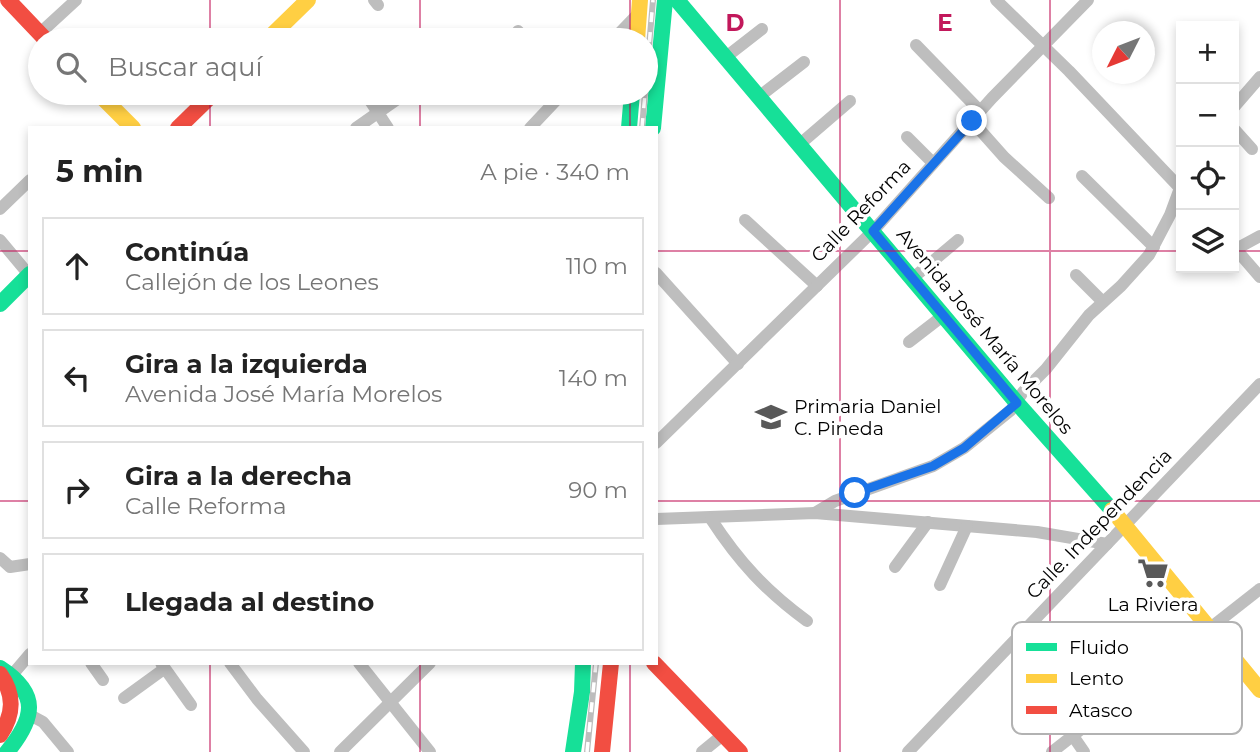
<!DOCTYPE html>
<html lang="es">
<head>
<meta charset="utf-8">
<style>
	:root { --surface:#fff; --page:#f6f6f6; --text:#222; --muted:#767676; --line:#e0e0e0 }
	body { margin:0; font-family:Montserrat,sans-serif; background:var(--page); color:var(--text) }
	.controls { position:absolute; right:21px; top:21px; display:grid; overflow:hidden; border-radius:0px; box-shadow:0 4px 10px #0003 }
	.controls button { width:63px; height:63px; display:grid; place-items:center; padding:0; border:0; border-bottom:2px solid var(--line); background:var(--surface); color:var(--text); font:35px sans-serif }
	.compass { position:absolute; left:1092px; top:21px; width:63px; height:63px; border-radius:50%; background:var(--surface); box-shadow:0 4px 10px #0003; rotate:228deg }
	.stop { position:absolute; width:21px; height:21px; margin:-16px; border:5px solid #1a73e8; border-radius:50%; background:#fff }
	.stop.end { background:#1a73e8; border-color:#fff; box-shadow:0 2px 7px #0008 }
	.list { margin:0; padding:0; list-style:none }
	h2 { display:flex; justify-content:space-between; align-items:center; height:91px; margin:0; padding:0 28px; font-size:30px }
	h2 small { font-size:23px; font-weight:400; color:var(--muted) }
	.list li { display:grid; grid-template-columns:46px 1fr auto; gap:21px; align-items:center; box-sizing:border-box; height:98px; margin:0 14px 14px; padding:0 14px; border:2px solid var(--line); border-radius:0px }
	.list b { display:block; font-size:26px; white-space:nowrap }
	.list p { margin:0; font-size:23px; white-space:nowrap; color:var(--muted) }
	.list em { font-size:23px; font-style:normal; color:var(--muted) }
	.icon { flex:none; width:38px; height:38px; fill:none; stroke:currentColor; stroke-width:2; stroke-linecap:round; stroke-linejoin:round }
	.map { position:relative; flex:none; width:1260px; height:752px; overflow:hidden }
	.search { position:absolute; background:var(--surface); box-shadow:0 4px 10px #0003; left:28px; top:28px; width:630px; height:77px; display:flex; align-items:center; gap:18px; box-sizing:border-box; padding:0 24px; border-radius:38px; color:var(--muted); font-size:26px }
	.panel { position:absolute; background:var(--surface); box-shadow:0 4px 10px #0003; left:28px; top:126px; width:630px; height:539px; border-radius:0px }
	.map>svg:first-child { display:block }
</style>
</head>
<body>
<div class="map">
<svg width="1260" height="752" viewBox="0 0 1260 752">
	<rect width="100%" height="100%" fill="#fff"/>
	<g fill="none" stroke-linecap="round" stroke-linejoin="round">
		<!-- street -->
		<g stroke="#bebebe" stroke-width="12">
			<path d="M 374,0 L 378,5"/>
			<path d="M 996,0 L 1069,71 L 1181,189"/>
			<path d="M 518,31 L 526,40"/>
			<path d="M 39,34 L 76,0"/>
			<path d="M 613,40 L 639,13"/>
			<path d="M 916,45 L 980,111"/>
			<path d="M 726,57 L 762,29"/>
			<path d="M 365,93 L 388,128"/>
			<path d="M 760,96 L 804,62"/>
			<path d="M 1234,107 L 1260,77"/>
			<path d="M 972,121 L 1004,157 L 1049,198"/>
			<path d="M 356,128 L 406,93"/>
			<path d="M 530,128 L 563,93"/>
			<path d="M 1234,129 L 1252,149"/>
			<path d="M 907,137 L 933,163"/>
			<path d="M 800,144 L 850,101"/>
			<path d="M 1082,176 L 1154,247"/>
			<path d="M 0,209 L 30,180"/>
			<path d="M 745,220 L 817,286"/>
			<path d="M 0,240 L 30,276"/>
			<path d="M 1234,247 L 1260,277"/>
			<path d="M 1236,249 L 1260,236"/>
			<path d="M 656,273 L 738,364"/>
			<path d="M 1076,275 L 1103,302"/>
			<path d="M 913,278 L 958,240"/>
			<path d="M 909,342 L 944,315"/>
			<path d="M 656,443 L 873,231 L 992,98 L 1088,0"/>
			<path d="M 815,513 L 835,501 L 933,466 L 964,448 L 1011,410 L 1023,392 L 1046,369 L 1089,315 L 1121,286 L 1149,255 L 1170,215 L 1180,188"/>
			<path d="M 656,519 L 815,513 L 1037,532 L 1107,544"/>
			<path d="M 711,519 C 739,562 766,591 807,621"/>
			<path d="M 0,558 L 10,567 L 30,564"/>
			<path d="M 895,567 L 928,522"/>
			<path d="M 940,585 L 967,526"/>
			<path d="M 91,663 L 103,680"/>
			<path d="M 161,663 L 191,705"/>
			<path d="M 230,663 L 257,699 L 304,752"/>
			<path d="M 359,663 L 430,752"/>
			<path d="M 7,681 L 30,654"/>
			<path d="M 124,698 L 164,669"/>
			<path d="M 30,715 L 43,722 L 68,752"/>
			<path d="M 1073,736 L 1084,752"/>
			<path d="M 340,752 L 430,663"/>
			<path d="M 702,752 L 724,734"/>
			<path d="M 908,752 L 1260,384"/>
			<path d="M 1052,752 L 1260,589"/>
		</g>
		<!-- fast -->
		<g stroke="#16e098" stroke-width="16">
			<path d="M 677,0 L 1017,403 L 1112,510"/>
			<path d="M 629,128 L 632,93"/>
			<path d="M 653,128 L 665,0"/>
			<path d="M 0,304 L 30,274"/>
			<path d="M 0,668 C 40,694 35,718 7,752"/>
			<path d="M 573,752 L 582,692 L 583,663"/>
		</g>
		<!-- slow -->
		<g stroke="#ffcf43" stroke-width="16">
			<path d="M 267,40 L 308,0"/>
			<path d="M 637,40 L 640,0"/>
			<path d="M 98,93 L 133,128"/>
			<path d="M 1112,510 L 1260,690"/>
		</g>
		<!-- jam -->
		<g stroke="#f24e42" stroke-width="16">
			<path d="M 8,0 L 46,40"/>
			<path d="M 178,128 L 214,93"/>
			<path d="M 654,663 L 740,752"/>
			<path d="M 0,674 C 15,695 14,714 0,735"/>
			<path d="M 602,752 L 611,663"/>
		</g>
		<defs>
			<g id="rail">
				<path d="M 646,82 L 653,0"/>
				<path d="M 642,128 L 645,93"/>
				<path d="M 587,752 L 596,663"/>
			</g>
		</defs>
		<!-- rail casing -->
		<use href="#rail" stroke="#bdbdbd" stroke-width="6"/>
		<!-- rail -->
		<use href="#rail" stroke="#fff" stroke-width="3.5" stroke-dasharray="10" stroke-linecap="butt"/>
	</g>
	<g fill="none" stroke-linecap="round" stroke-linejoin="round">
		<!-- route -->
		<path stroke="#1a73e8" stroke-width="9" d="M 855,493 L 933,466 L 964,448 L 1017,403 L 873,231 L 972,121"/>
	</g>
	<!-- grid -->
	<path fill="none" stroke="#c2185b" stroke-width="2" stroke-opacity="0.55" d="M 210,0 L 210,40M 420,0 L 420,40M 630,0 L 630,40M 840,0 L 840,752M 1050,0 L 1050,752M 210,93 L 210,128M 420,93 L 420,128M 630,93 L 630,128M 0,251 L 30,251M 656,251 L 1181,251M 1234,251 L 1260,251M 0,501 L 30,501M 656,501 L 1260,501M 210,663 L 210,752M 420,663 L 420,752M 630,663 L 630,752"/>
	<!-- icons -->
	<defs>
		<symbol id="school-bare" viewBox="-9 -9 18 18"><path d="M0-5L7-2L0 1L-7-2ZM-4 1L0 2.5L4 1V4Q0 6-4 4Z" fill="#595959" stroke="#fff" stroke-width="2.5" paint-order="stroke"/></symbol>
		<symbol id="supermarket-bare" viewBox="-9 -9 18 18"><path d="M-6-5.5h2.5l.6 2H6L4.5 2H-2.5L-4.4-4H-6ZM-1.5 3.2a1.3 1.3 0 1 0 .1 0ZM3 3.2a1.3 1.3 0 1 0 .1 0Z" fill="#595959" stroke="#fff" stroke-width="2.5" paint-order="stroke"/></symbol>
	</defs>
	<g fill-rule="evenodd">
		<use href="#school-bare" x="749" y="395" width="44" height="44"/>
		<use href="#supermarket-bare" x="1131" y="551" width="44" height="44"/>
	</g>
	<g text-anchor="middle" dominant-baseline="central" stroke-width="7" stroke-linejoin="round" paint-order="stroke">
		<!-- street labels -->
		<g font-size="19" fill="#000" stroke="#fff">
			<text transform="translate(861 211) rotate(-46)">Calle Reforma</text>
			<text transform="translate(985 331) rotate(50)">Avenida José María Morelos</text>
			<text transform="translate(1099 524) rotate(-46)">Calle. Independencia</text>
		</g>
		<!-- poi labels -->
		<g font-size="19" fill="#000" stroke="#fff" text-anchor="start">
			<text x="794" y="406">Primaria Daniel<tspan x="794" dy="22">C. Pineda</tspan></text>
			<text x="1153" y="604" text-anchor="middle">La Riviera</text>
		</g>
	</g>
	<!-- legend -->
	<rect x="1012" y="622" width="230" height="112" rx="10" fill="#fff" stroke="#b2b2b2" stroke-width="2"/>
	<rect x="1026" y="643" width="31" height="8" fill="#16e098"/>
	<rect x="1026" y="674" width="31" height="9" fill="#ffcf43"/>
	<rect x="1026" y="706" width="31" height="8" fill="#f24e42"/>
	<g font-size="19" fill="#000">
		<text x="1069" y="654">Fluido</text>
		<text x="1069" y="685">Lento</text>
		<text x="1069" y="717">Atasco</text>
	</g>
	<g font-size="23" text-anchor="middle" font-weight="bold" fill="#c2185b" stroke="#fff" stroke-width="7" stroke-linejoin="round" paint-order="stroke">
		<text x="735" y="31">D</text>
		<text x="945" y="31">E</text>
	</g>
</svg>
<div class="controls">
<button>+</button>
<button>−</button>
<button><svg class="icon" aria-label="locate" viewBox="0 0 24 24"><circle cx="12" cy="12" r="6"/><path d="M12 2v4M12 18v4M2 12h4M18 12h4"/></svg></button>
<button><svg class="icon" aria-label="layers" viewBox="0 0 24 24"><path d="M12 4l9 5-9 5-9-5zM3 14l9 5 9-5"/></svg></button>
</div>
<svg class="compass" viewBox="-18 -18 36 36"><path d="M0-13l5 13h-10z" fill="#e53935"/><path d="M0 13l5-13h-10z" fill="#767676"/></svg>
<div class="stop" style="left:855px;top:493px"></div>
<div class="stop end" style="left:972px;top:121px"></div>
<div class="search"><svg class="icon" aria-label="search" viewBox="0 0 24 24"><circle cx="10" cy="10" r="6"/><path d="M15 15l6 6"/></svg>Buscar aquí</div>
<section class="panel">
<h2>5 min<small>A pie · 340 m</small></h2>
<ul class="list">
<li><svg class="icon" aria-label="ahead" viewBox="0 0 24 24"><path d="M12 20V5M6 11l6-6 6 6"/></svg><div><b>Continúa</b><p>Callejón de los Leones</p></div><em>110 m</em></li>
<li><svg class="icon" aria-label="left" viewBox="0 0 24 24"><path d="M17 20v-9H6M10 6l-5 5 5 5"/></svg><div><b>Gira a la izquierda</b><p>Avenida José María Morelos</p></div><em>140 m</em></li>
<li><svg class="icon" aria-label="right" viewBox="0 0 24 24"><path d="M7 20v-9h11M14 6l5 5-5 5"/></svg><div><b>Gira a la derecha</b><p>Calle Reforma</p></div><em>90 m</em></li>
<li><svg class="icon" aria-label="arrive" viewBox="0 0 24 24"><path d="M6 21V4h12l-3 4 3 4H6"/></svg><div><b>Llegada al destino</b></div></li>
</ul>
</section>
</div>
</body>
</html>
